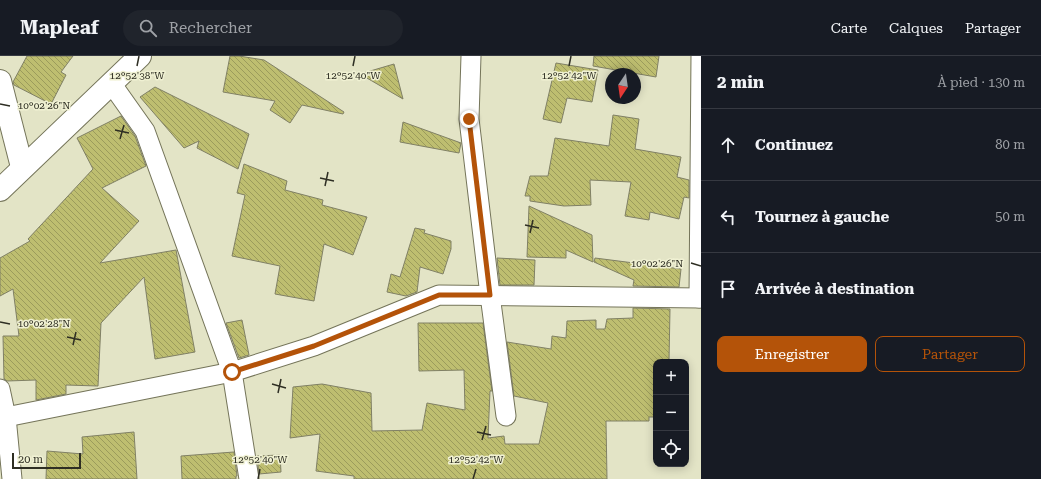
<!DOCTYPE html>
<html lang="fr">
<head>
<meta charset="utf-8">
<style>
	:root { --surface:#171b24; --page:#20242c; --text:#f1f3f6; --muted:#9ea1a6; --line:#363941; --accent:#b45309 }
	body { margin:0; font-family:"Roboto Serif",serif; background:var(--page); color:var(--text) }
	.controls { position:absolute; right:12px; bottom:12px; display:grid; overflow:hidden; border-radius:8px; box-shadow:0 2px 10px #0003 }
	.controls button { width:36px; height:36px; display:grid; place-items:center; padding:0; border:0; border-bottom:1px solid var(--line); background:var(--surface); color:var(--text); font:20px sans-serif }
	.compass { position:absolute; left:605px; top:12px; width:36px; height:36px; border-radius:50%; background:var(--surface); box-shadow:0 2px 10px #0003; rotate:193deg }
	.scale { position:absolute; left:12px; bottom:10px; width:69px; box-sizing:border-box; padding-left:4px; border:2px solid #2e2e23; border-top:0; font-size:11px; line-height:14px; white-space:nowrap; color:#2e2e23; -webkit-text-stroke:3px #f0f1d3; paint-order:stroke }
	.stop { position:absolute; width:12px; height:12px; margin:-9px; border:3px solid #b45309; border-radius:50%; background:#fff }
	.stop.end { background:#b45309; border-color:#fff; box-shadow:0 1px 4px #0008 }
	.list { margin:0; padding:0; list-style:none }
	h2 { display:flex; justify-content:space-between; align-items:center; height:52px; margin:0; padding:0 16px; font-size:17px }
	h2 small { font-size:13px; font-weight:400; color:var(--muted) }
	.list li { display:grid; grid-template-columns:26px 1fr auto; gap:12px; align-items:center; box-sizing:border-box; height:72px; padding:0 16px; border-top:1px solid var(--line) }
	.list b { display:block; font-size:15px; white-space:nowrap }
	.list em { font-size:13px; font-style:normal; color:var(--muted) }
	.actions { display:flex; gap:8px; padding:12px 16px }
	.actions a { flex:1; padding:9px 0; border:1px solid var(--accent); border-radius:8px; text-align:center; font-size:14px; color:var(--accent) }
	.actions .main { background:var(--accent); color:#fff }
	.icon { flex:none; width:22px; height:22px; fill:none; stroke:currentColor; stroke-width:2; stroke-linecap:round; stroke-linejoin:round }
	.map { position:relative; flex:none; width:701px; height:423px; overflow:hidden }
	header { display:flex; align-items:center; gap:24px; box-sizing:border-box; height:56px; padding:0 20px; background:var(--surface); border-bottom:1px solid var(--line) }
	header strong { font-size:19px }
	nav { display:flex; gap:22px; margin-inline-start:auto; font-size:14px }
	.search { width:280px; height:36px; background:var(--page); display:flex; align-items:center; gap:10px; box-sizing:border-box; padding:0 14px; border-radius:22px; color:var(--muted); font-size:15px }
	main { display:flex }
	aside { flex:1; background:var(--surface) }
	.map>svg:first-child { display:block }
</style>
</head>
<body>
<header>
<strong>Mapleaf</strong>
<div class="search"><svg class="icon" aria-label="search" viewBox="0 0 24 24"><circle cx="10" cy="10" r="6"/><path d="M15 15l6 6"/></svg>Rechercher</div>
<nav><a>Carte</a><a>Calques</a><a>Partager</a></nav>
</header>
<main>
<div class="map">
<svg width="701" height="423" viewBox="0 0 701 423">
	<defs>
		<pattern id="building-back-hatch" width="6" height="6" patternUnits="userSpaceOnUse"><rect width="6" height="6" fill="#bebe70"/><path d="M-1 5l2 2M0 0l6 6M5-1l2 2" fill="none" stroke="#9b9b5c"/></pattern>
	</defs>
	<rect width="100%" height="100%" fill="#e3e4c6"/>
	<!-- building -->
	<g fill="url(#building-back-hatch)" stroke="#808065">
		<path d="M 27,0 L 73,0 L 61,16 L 66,19 L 51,48 L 14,29 L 13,26 Z"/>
		<path d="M 230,0 L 239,0 L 264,4 L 344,56 L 343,58 L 302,49 L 290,67 L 270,54 L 275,45 L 223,36 Z"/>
		<path d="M 594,0 L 659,0 L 656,21 L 593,10 Z"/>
		<path d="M 556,7 L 598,14 L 592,46 L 567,42 L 561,67 L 543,63 Z"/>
		<path d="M 394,8 L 403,43 L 360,18 Z"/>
		<path d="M 155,31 L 249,78 L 238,113 L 197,92 L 199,85 L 184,92 L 140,41 Z"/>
		<path d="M 613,59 L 639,63 L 635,93 L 681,101 L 677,121 L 689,124 L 689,142 L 684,141 L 679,163 L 650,156 L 649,164 L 625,160 L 631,126 L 590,124 L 591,149 L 564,150 L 530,145 L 530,140 L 525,140 L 530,120 L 548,120 L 555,82 L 609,90 Z"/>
		<path d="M 121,60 L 135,80 L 146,110 L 102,132 L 139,165 L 100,207 L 176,194 L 195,296 L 155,303 L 144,221 L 101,267 L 98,330 L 66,329 L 66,338 L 36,344 L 36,324 L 7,325 L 4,323 L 3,280 L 19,280 L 13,233 L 0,240 L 0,202 L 30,185 L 28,183 L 93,113 L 77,82 Z"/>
		<path d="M 403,66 L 461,87 L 459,97 L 400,86 Z"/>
		<path d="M 244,108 L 287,125 L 285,134 L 323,144 L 322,149 L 367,161 L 353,199 L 324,188 L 314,245 L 275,238 L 280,210 L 232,200 L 245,139 L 237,137 Z"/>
		<path d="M 529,150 L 592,179 L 593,206 L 566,194 L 566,202 L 527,201 Z"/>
		<path d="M 415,172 L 425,174 L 424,177 L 451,185 L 451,193 L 443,218 L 420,211 L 417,236 L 406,240 L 387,236 L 391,218 L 400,221 Z"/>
		<path d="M 497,202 L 535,204 L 534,229 L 500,229 Z"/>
		<path d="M 595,202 L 681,213 L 679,231 L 633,230 L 634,224 L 594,206 Z"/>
		<path d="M 633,252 L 670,253 L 669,305 L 656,306 L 656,361 L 649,361 L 649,365 L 606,365 L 607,423 L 354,423 L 354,420 L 316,415 L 320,378 L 290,382 L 293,331 L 322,328 L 371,337 L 372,375 L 422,374 L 427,347 L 465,354 L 464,314 L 419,315 L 418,267 L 483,267 L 492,335 L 490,335 L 488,382 L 504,380 L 505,388 L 539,388 L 548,347 L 514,340 L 507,286 L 551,293 L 552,280 L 566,282 L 567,265 L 596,264 L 596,273 L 605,273 L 607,263 L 633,262 Z"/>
		<path d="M 242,264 L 249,299 L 239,302 L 226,267 Z"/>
		<path d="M 134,376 L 137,423 L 46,423 L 47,395 L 83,398 L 82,381 Z"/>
		<path d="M 234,396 L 237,420 L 236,420 L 236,423 L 182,423 L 181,400 Z"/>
		<path d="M 280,399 L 281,416 L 259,418 L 257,400 Z"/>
	</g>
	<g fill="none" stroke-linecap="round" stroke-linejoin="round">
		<defs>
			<g id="street">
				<path d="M 471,0 L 469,63 L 490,239 L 506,360"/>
				<path d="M 111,27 L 145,75 L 232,316 L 249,423"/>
				<path d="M 699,242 L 701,0"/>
				<path d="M 0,333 L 6,361 L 12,423"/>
				<path d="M 6,361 L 232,316 L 314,290 L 439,239 L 701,242"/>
			</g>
			<g id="secondary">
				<path d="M 0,25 L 22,111"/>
				<path d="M 0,134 L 140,0"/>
			</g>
		</defs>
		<!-- street casing -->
		<use href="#street" stroke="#747459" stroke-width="21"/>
		<!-- secondary casing -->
		<use href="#secondary" stroke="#747459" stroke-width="24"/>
		<!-- street -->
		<use href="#street" stroke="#fff" stroke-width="19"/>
		<!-- secondary -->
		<use href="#secondary" stroke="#fff" stroke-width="22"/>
	</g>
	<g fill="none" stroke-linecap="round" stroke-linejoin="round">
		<!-- route -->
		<path stroke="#b45309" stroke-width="5" d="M 232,316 L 314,290 L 439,239 L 490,239 L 469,63"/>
	</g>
	<!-- ticks -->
	<path fill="none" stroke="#2e2e23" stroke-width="1.5" d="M 137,10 L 139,0M 353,10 L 355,0M 569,10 L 571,0M 0,48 L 10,50M 115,74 L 129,77M 120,83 L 124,69M 320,122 L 334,125M 325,130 L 328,116M 525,169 L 539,172M 530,177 L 533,164M 691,207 L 701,210M 0,266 L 10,268M 67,281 L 81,284M 73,289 L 76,276M 272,328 L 286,332M 278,337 L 281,323M 477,376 L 491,379M 482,384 L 486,370M 258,423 L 260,413M 473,423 L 476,413"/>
	<g font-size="10" text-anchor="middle" fill="#2e2e23" stroke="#f0f1d3" stroke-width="3" stroke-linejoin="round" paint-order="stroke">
		<text x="137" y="23">12°52'38"W</text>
		<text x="353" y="23">12°52'40"W</text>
		<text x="569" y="23">12°52'42"W</text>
		<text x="44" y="53">10°02'26"N</text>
		<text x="657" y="211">10°02'26"N</text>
		<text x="44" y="271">10°02'28"N</text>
		<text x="260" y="407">12°52'40"W</text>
		<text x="476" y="407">12°52'42"W</text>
	</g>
</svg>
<div class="controls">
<button>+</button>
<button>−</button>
<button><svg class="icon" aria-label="locate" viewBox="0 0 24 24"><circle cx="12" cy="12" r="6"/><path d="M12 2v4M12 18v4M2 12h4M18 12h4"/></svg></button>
</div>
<svg class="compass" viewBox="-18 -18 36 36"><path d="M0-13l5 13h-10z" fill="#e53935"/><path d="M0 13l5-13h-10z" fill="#9ea1a6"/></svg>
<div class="scale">20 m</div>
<div class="stop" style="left:232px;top:316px"></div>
<div class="stop end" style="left:469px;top:63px"></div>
</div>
<aside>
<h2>2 min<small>À pied · 130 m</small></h2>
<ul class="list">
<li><svg class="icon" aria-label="ahead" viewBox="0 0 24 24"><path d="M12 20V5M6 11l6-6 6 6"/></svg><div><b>Continuez</b></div><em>80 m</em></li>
<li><svg class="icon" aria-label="left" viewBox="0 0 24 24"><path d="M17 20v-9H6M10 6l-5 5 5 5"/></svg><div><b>Tournez à gauche</b></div><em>50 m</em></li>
<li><svg class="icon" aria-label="arrive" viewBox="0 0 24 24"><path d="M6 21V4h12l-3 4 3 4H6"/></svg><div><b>Arrivée à destination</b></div></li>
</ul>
<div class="actions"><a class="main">Enregistrer</a><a>Partager</a></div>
</aside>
</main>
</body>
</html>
